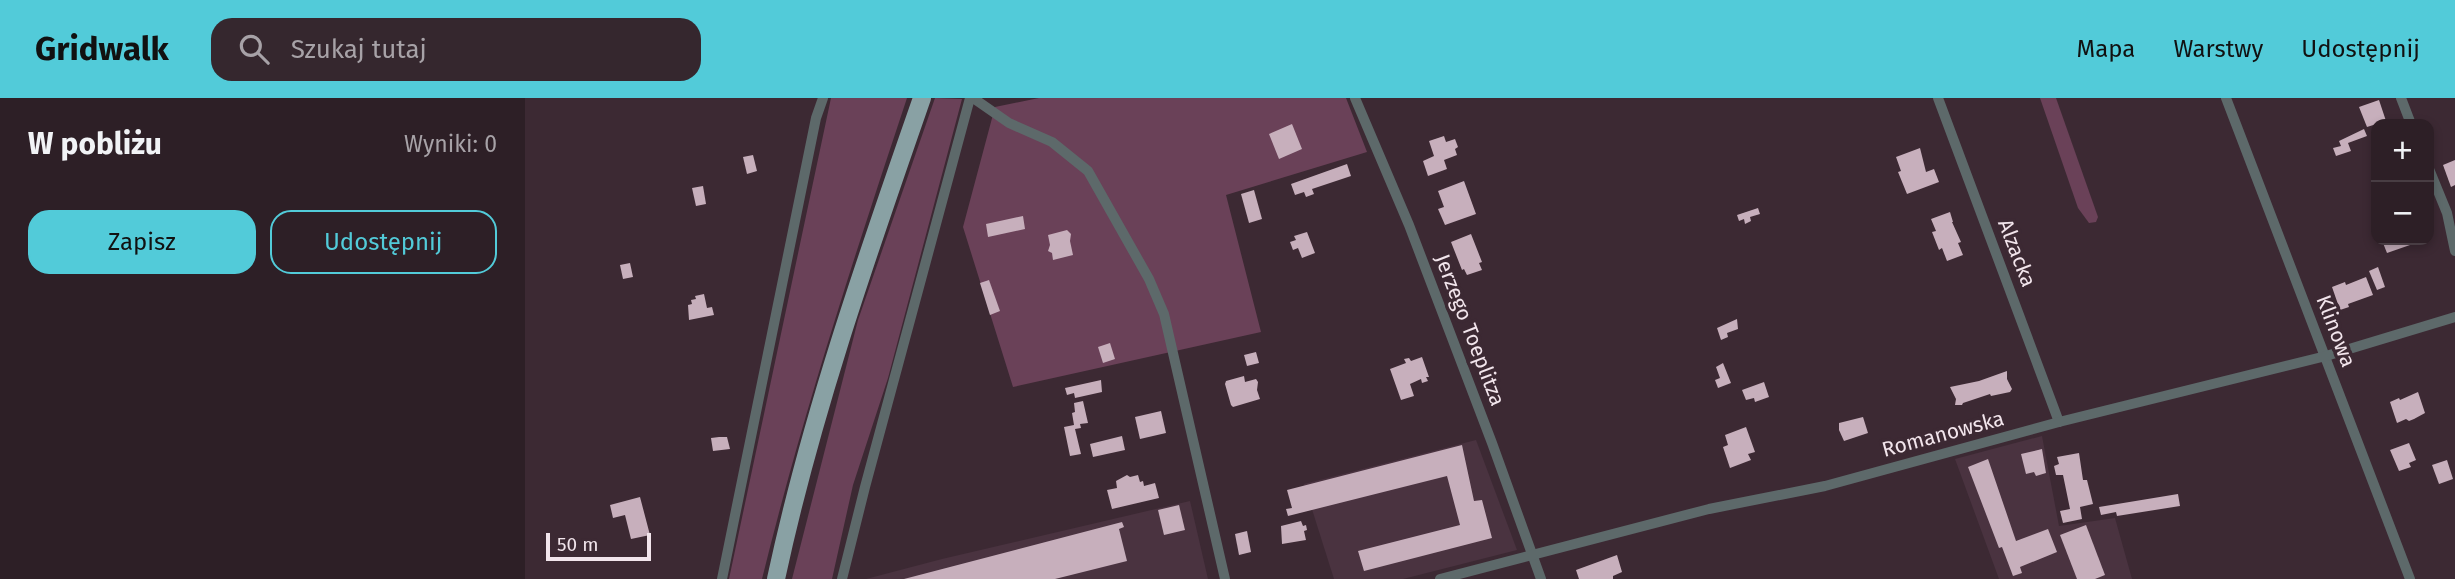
<!DOCTYPE html>
<html lang="pl">
<head>
<meta charset="utf-8">
<style>
	:root { --surface:#2d1f26; --page:#35272e; --text:#f1f3f6; --muted:#a7a2a7; --line:#483d43; --accent:#52cbd9 }
	body { margin:0; font-family:"Fira Sans",sans-serif; background:var(--page); color:var(--text) }
	.controls { position:absolute; right:21px; top:21px; display:grid; overflow:hidden; border-radius:14px; box-shadow:0 4px 10px #0003 }
	.controls button { width:63px; height:63px; display:grid; place-items:center; padding:0; border:0; border-bottom:2px solid var(--line); background:var(--surface); color:var(--text); font:35px sans-serif }
	.scale { position:absolute; left:21px; bottom:18px; width:105px; box-sizing:border-box; padding-left:7px; border:4px solid #f2e5ec; border-top:0; font-size:19px; line-height:24px; white-space:nowrap; color:#f2e5ec; -webkit-text-stroke:5px #3c2933; paint-order:stroke }
	.list { margin:0; padding:0; list-style:none }
	h2 { display:flex; justify-content:space-between; align-items:center; height:91px; margin:0; padding:0 28px; font-size:30px }
	h2 small { font-size:23px; font-weight:400; color:var(--muted) }
	.actions { display:flex; gap:14px; padding:21px 28px }
	.actions a { flex:1; padding:16px 0; border:2px solid var(--accent); border-radius:21px; text-align:center; font-size:24px; color:var(--accent) }
	.actions .main { background:var(--accent); color:#111 }
	.icon { flex:none; width:38px; height:38px; fill:none; stroke:currentColor; stroke-width:2; stroke-linecap:round; stroke-linejoin:round }
	.map { position:relative; flex:none; width:1930px; height:481px; overflow:hidden }
	header { display:flex; align-items:center; gap:42px; box-sizing:border-box; height:98px; padding:0 35px; background:var(--accent); color:#111 }
	header strong { font-size:33px }
	nav { display:flex; gap:38px; margin-inline-start:auto; font-size:24px }
	.search { width:490px; height:63px; background:var(--page); display:flex; align-items:center; gap:18px; box-sizing:border-box; padding:0 24px; border-radius:21px; color:var(--muted); font-size:26px }
	main { display:flex }
	aside { flex:1; background:var(--surface) }
	.map>svg:first-child { display:block }
</style>
</head>
<body>
<header>
<strong>Gridwalk</strong>
<div class="search"><svg class="icon" aria-label="search" viewBox="0 0 24 24"><circle cx="10" cy="10" r="6"/><path d="M15 15l6 6"/></svg>Szukaj tutaj</div>
<nav><a>Mapa</a><a>Warstwy</a><a>Udostępnij</a></nav>
</header>
<main>
<aside>
<h2>W pobliżu<small>Wyniki: 0</small></h2>
<ul class="list">
</ul>
<div class="actions"><a class="main">Zapisz</a><a>Udostępnij</a></div>
</aside>
<div class="map">
<svg width="1930" height="481" viewBox="0 0 1930 481">
	<rect width="100%" height="100%" fill="#3c2933"/>
	<!-- built -->
	<g fill="#4a3340">
		<path d="M 1517,338 L 1534,428 L 1590,420 L 1607,481 L 1474,481 L 1430,361 Z"/>
		<path d="M 951,342 L 992,452 L 878,481 L 809,481 L 779,386 Z"/>
		<path d="M 665,403 L 683,481 L 341,481 L 417,461 Z"/>
	</g>
	<!-- green -->
	<g fill="#6a4158">
		<path d="M 306,0 L 382,0 C 329,159 277,318 237,481 L 204,481 Z"/>
		<path d="M 410,0 L 437,1 L 363,280 L 328,387 L 307,481 L 267,481 L 333,222 Z"/>
		<path d="M 514,0 L 821,0 L 842,54 L 701,97 L 736,234 L 488,289 L 438,129 L 470,9 Z"/>
		<path d="M 1515,0 L 1531,0 L 1573,119 L 1571,124 L 1564,125 L 1553,110 Z"/>
	</g>
	<!-- building -->
	<g fill="#c7afbc">
		<path d="M 1854,2 L 1861,23 L 1842,29 L 1834,9 Z"/>
		<path d="M 767,26 L 777,51 L 754,61 L 744,36 Z"/>
		<path d="M 1839,31 L 1842,38 L 1823,45 L 1826,53 L 1811,58 L 1808,50 L 1816,48 L 1814,43 Z"/>
		<path d="M 919,38 L 921,44 L 930,41 L 933,49 L 930,51 L 932,57 L 919,62 L 922,71 L 903,78 L 898,63 L 909,58 L 904,43 Z"/>
		<path d="M 1395,50 L 1401,74 L 1409,71 L 1414,84 L 1382,96 L 1373,74 L 1376,73 L 1371,59 Z"/>
		<path d="M 228,57 L 232,73 L 222,76 L 218,59 Z"/>
		<path d="M 1930,62 L 1930,87 L 1926,89 L 1918,67 Z"/>
		<path d="M 822,66 L 826,78 L 787,91 L 789,96 L 781,99 L 779,94 L 770,97 L 766,86 Z"/>
		<path d="M 939,83 L 951,116 L 920,127 L 913,111 L 919,109 L 913,93 Z"/>
		<path d="M 178,88 L 181,106 L 171,108 L 167,90 Z"/>
		<path d="M 729,92 L 737,121 L 724,125 L 716,96 Z"/>
		<path d="M 1233,110 L 1235,116 L 1225,119 L 1226,123 L 1220,126 L 1219,121 L 1214,123 L 1212,117 Z"/>
		<path d="M 1425,114 L 1428,124 L 1427,124 L 1436,144 L 1433,145 L 1438,157 L 1422,163 L 1417,150 L 1414,152 L 1407,134 L 1411,133 L 1406,121 Z"/>
		<path d="M 498,118 L 500,131 L 463,139 L 461,126 Z"/>
		<path d="M 542,132 L 546,136 L 545,143 L 548,157 L 528,162 L 527,155 L 523,153 L 525,147 L 523,137 Z"/>
		<path d="M 782,134 L 790,155 L 777,160 L 773,150 L 768,152 L 765,144 L 771,142 L 769,138 Z"/>
		<path d="M 946,136 L 957,164 L 954,165 L 957,172 L 942,177 L 939,171 L 937,172 L 926,144 Z"/>
		<path d="M 1867,142 L 1883,142 L 1885,147 L 1862,155 L 1858,145 Z"/>
		<path d="M 105,165 L 108,179 L 98,181 L 95,167 Z"/>
		<path d="M 1853,169 L 1860,189 L 1852,192 L 1844,173 Z"/>
		<path d="M 1841,179 L 1848,197 L 1823,206 L 1824,209 L 1815,212 L 1807,189 L 1820,184 L 1821,187 Z"/>
		<path d="M 464,182 L 475,213 L 465,217 L 455,185 Z"/>
		<path d="M 179,196 L 182,210 L 187,209 L 189,217 L 164,222 L 163,207 L 167,206 L 166,202 L 171,201 L 170,198 Z"/>
		<path d="M 1212,221 L 1213,231 L 1202,235 L 1203,239 L 1196,242 L 1192,230 Z"/>
		<path d="M 585,245 L 590,261 L 578,265 L 573,249 Z"/>
		<path d="M 731,254 L 734,265 L 722,268 L 719,257 Z"/>
		<path d="M 897,259 L 904,279 L 901,279 L 903,283 L 897,285 L 896,281 L 885,286 L 889,298 L 876,302 L 865,271 L 881,265 L 879,261 L 884,260 L 886,263 Z"/>
		<path d="M 1198,265 L 1206,285 L 1193,290 L 1190,282 L 1195,280 L 1191,269 Z"/>
		<path d="M 1482,273 L 1482,281 L 1487,291 L 1485,294 L 1466,298 L 1465,296 L 1438,305 L 1437,307 L 1430,307 L 1431,301 L 1425,289 L 1454,283 Z"/>
		<path d="M 719,278 L 720,284 L 731,281 L 733,284 L 732,292 L 735,301 L 708,309 L 706,307 L 700,286 L 701,283 Z"/>
		<path d="M 576,282 L 577,294 L 550,300 L 549,295 L 542,297 L 540,290 Z"/>
		<path d="M 1239,284 L 1244,299 L 1230,304 L 1229,300 L 1221,302 L 1217,292 Z"/>
		<path d="M 1893,294 L 1900,315 L 1889,321 L 1884,323 L 1881,321 L 1872,325 L 1865,304 L 1874,300 L 1875,302 Z"/>
		<path d="M 558,303 L 563,325 L 555,326 L 556,330 L 550,331 L 556,356 L 545,358 L 539,329 L 549,327 L 547,315 L 550,314 L 549,305 Z"/>
		<path d="M 636,313 L 641,335 L 615,341 L 610,319 Z"/>
		<path d="M 1338,319 L 1343,335 L 1319,343 L 1314,332 L 1314,325 Z"/>
		<path d="M 1221,329 L 1230,354 L 1223,356 L 1226,362 L 1205,370 L 1198,349 L 1203,347 L 1200,337 Z"/>
		<path d="M 597,338 L 600,352 L 568,359 L 565,346 Z"/>
		<path d="M 194,339 L 202,339 L 205,351 L 188,353 L 186,340 Z"/>
		<path d="M 1884,345 L 1891,362 L 1884,365 L 1886,369 L 1874,373 L 1865,352 Z"/>
		<path d="M 937,347 L 949,403 L 957,402 L 967,440 L 839,473 L 833,453 L 935,427 L 922,378 L 763,418 L 761,411 L 767,410 L 762,392 Z"/>
		<path d="M 1517,351 L 1521,375 L 1511,378 L 1509,374 L 1501,376 L 1496,356 Z"/>
		<path d="M 1554,355 L 1558,382 L 1562,382 L 1568,406 L 1555,409 L 1557,421 L 1538,425 L 1535,413 L 1545,411 L 1538,377 L 1531,377 L 1529,368 L 1534,366 L 1532,359 Z"/>
		<path d="M 1463,361 L 1491,443 L 1523,431 L 1532,454 L 1495,469 L 1497,475 L 1488,478 L 1477,449 L 1474,450 L 1443,369 Z"/>
		<path d="M 1922,362 L 1928,381 L 1914,386 L 1907,367 Z"/>
		<path d="M 602,377 L 605,379 L 613,377 L 615,384 L 618,383 L 619,388 L 630,385 L 634,400 L 587,411 L 582,392 L 592,390 L 591,383 Z"/>
		<path d="M 1653,396 L 1655,408 L 1592,418 L 1591,414 L 1576,417 L 1574,409 Z"/>
		<path d="M 115,399 L 125,437 L 106,441 L 100,417 L 88,420 L 85,407 Z"/>
		<path d="M 654,407 L 660,432 L 639,437 L 633,412 Z"/>
		<path d="M 776,423 L 778,428 L 781,427 L 782,432 L 779,433 L 781,442 L 757,446 L 756,428 Z"/>
		<path d="M 597,424 L 599,429 L 594,431 L 602,463 L 530,481 L 379,481 Z"/>
		<path d="M 1561,427 L 1580,477 L 1570,481 L 1552,481 L 1535,437 Z"/>
		<path d="M 722,433 L 726,454 L 714,457 L 710,436 Z"/>
		<path d="M 1092,457 L 1097,474 L 1088,478 L 1088,481 L 1054,481 L 1051,472 Z"/>
	</g>
	<g fill="none" stroke-linecap="round" stroke-linejoin="round">
		<!-- minor -->
		<g stroke="#5d696a" stroke-width="10">
			<path d="M 448,0 L 484,25 L 527,44 L 563,73 L 624,181 L 639,216 L 700,481"/>
			<path d="M 830,0 L 884,127 L 967,345 L 1016,481"/>
			<path d="M 1413,0 L 1534,324"/>
			<path d="M 1701,0 L 1885,481"/>
			<path d="M 1876,0 L 1886,26"/>
			<path d="M 1904,71 L 1922,115 L 1930,153"/>
			<path d="M 197,481 L 291,20 L 298,0"/>
			<path d="M 317,481 L 340,389 L 445,0"/>
			<path d="M 915,481 L 1184,411 L 1300,388 L 1534,324 L 1801,258 L 1930,219"/>
		</g>
		<!-- primary -->
		<path stroke="#89a1a4" stroke-width="18" d="M 251,481 C 286,317 342,158 397,0"/>
	</g>
	<g text-anchor="middle" dominant-baseline="central" stroke-width="7" stroke-linejoin="round" paint-order="stroke">
		<!-- street labels -->
		<g font-size="21" fill="#f2e5ec" stroke="#3c2933">
			<text transform="translate(1492 155) rotate(69)">Alzacka</text>
			<text transform="translate(945 232) rotate(69)">Jerzego Toeplitza</text>
			<text transform="translate(1811 233) rotate(69)">Klinowa</text>
			<text transform="translate(1418 336) rotate(-15)">Romanowska</text>
		</g>
	</g>
</svg>
<div class="controls">
<button>+</button>
<button>−</button>
</div>
<div class="scale">50 m</div>
</div>
</main>
</body>
</html>
